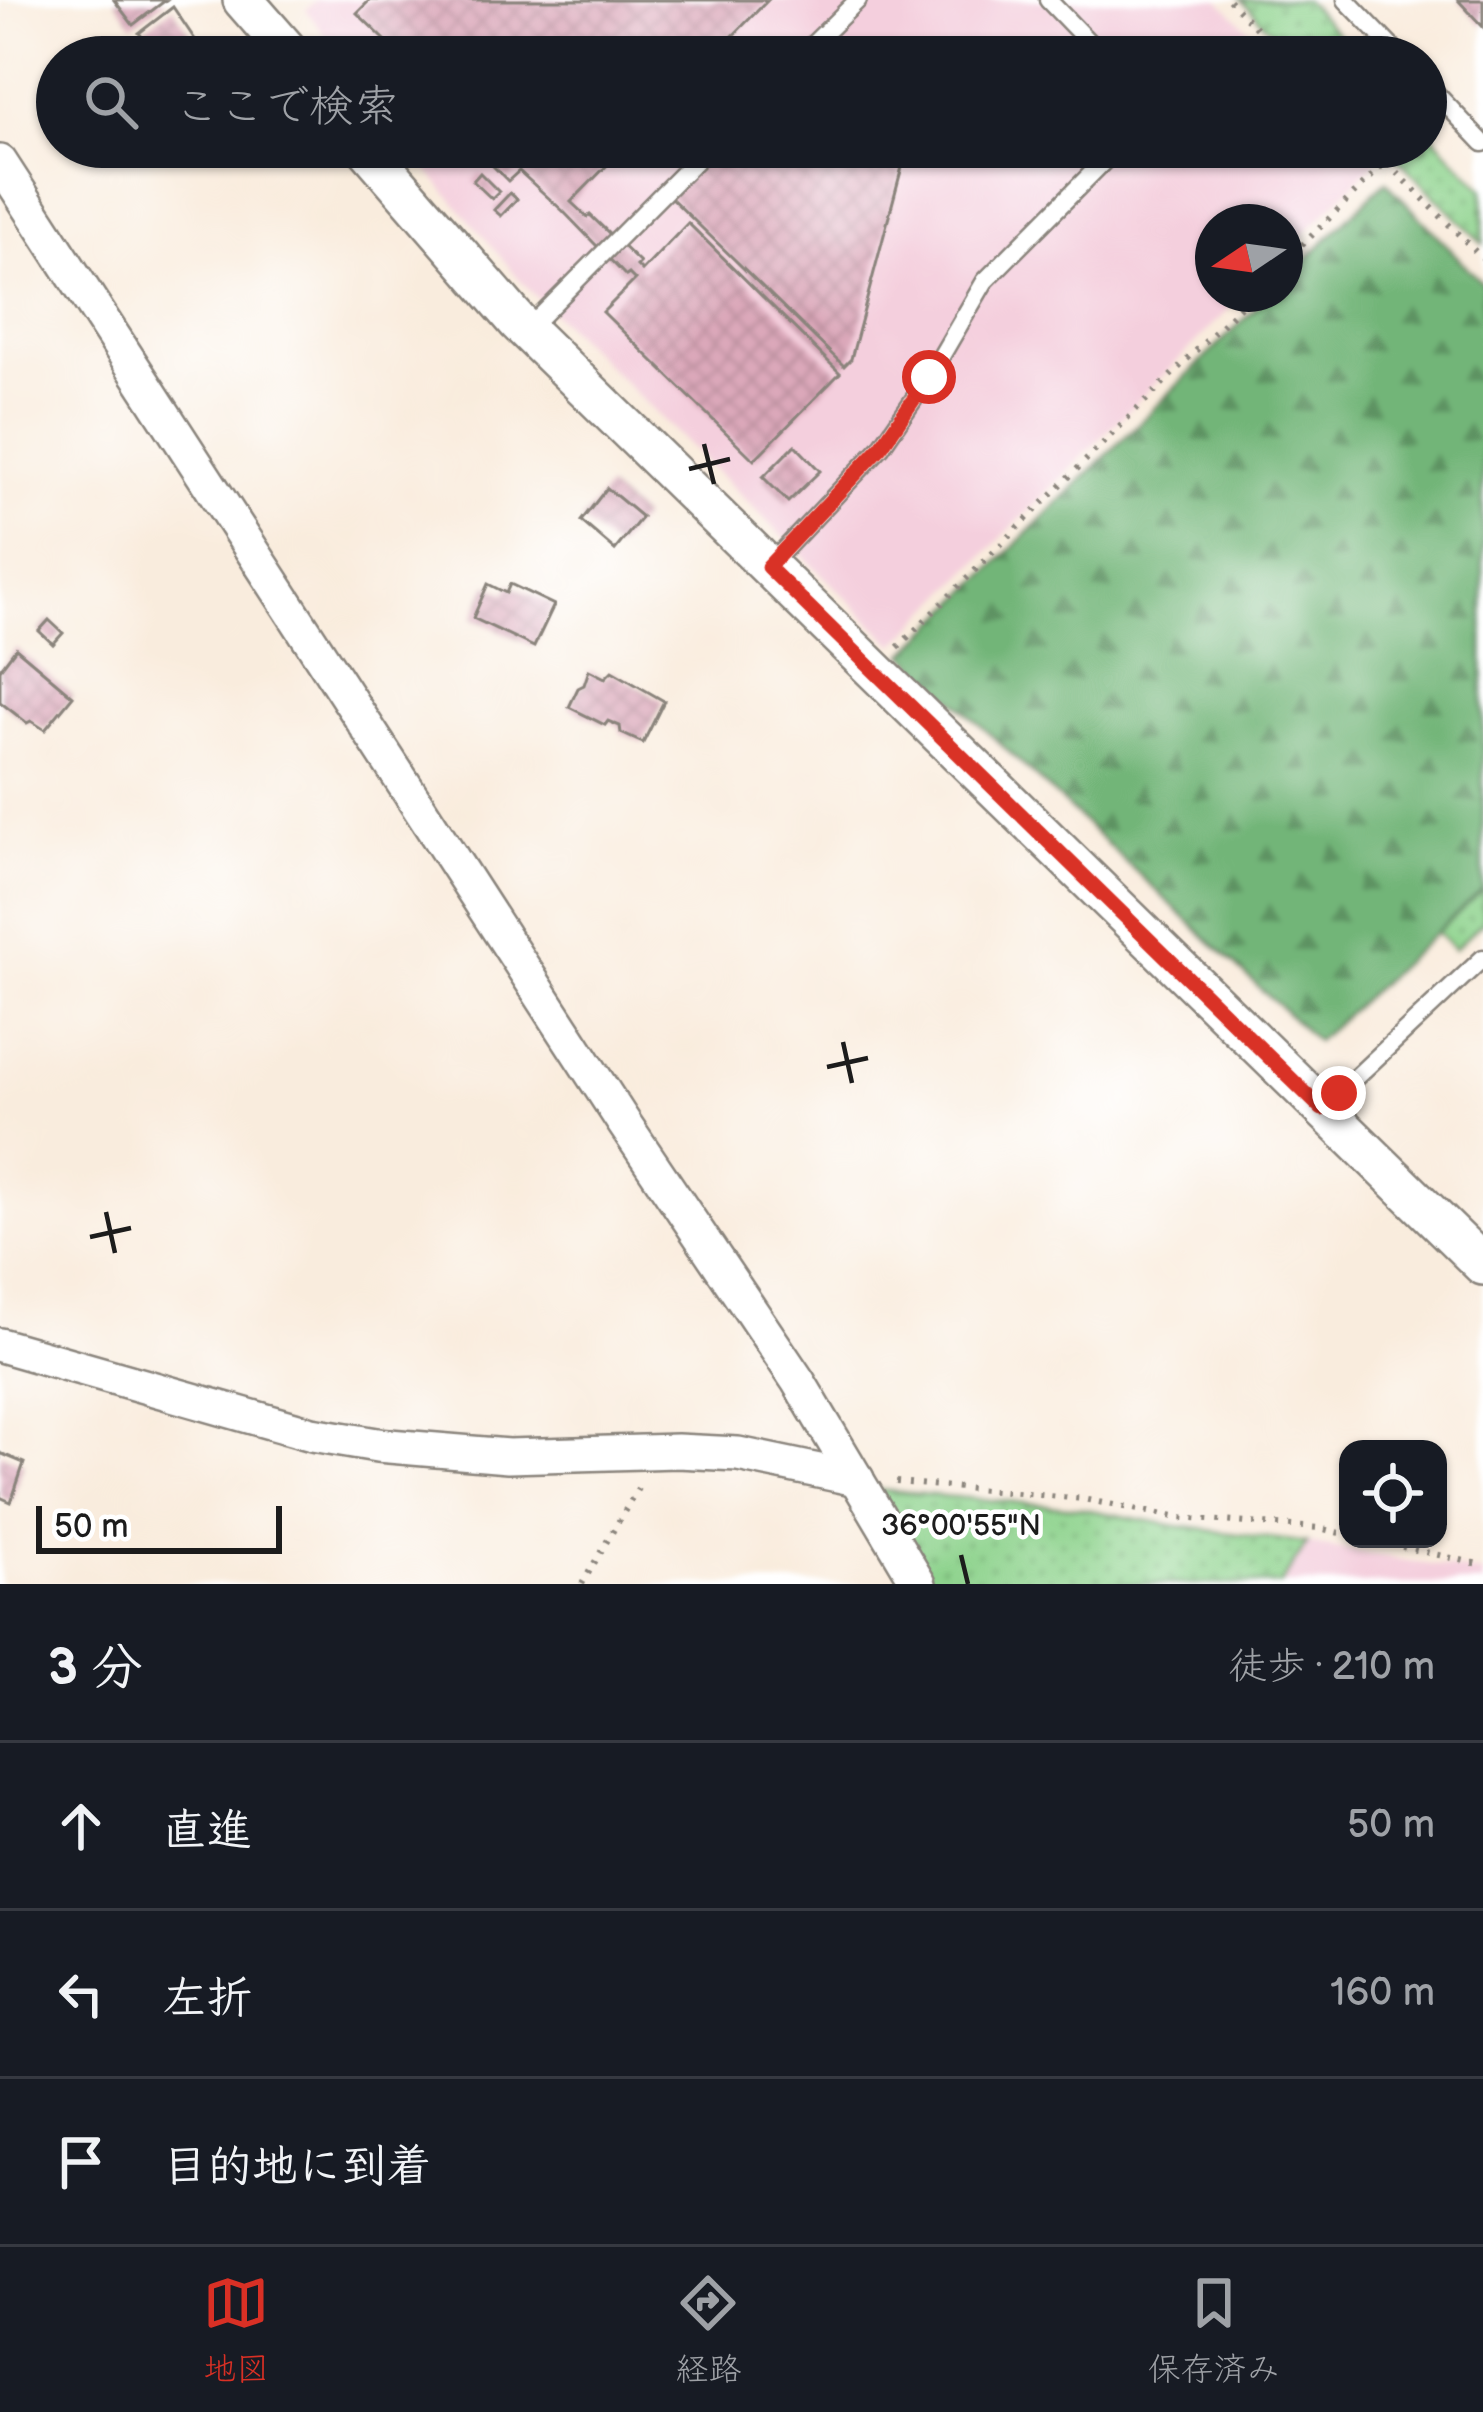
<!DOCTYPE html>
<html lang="ja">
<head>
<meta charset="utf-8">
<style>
	:root { --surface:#171b24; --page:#20242c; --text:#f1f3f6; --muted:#9ea1a6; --line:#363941; --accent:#d93025 }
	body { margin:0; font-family:"Balsamiq Sans","Klee One",sans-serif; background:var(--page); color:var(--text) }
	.controls { position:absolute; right:36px; bottom:36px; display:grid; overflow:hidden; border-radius:24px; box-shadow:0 3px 9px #0004 }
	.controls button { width:108px; height:108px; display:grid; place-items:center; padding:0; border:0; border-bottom:3px solid var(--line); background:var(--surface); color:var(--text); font:60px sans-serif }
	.compass { position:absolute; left:1195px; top:204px; width:108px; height:108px; border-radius:50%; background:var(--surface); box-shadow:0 3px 9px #0004; rotate:257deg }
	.scale { position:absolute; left:36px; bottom:30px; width:246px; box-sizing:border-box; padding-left:12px; border:6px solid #1c1c1c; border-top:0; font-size:33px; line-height:42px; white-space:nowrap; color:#1c1c1c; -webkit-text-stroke:9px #fff; paint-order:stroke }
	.stop { position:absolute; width:36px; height:36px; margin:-27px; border:9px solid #d93025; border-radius:50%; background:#fff }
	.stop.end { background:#d93025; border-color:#fff; box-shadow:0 3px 12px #0008 }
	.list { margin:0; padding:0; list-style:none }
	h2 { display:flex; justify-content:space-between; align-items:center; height:156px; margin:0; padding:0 48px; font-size:51px }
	h2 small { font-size:39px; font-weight:400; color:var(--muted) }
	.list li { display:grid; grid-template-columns:78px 1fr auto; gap:36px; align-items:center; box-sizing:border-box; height:168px; padding:0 48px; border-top:3px solid var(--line) }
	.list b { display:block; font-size:45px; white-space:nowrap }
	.list em { font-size:39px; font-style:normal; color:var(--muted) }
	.icon { flex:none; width:66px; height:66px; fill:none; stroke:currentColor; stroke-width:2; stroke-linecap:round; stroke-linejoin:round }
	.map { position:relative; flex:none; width:1483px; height:1584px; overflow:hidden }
	.search { position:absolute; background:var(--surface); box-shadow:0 3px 9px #0004; left:36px; right:36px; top:36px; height:132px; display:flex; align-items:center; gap:30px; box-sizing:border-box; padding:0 42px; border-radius:66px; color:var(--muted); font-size:45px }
	.sheet { height:660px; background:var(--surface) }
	nav { display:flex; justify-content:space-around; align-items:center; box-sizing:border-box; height:168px; border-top:3px solid var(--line); background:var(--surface); font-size:33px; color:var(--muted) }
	nav a { display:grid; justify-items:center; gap:6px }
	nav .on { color:var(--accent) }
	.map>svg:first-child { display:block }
</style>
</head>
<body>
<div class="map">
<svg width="1483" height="1584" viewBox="0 0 1483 1584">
	<defs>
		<pattern id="grass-dots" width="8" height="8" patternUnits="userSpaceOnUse" patternTransform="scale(3)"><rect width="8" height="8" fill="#8ed38d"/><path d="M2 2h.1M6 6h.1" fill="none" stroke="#7ab579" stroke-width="1.8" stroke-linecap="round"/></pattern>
		<pattern id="forest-firs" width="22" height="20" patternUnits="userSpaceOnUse" patternTransform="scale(3)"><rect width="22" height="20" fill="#72b578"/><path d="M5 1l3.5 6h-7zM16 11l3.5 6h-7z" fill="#5d9262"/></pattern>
		<pattern id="building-cross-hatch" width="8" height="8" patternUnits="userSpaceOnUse" patternTransform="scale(3)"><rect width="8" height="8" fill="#dba8ba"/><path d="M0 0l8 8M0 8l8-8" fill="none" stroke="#bb909f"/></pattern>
	</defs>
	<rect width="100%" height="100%" fill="#fff"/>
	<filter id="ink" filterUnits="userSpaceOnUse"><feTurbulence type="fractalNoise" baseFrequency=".00833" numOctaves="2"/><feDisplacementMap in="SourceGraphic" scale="24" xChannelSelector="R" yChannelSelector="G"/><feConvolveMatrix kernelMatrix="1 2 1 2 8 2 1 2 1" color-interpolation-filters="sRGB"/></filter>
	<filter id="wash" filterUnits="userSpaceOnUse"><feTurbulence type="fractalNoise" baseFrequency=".004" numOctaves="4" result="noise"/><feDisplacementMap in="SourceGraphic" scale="48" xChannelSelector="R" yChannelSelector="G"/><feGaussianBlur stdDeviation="2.7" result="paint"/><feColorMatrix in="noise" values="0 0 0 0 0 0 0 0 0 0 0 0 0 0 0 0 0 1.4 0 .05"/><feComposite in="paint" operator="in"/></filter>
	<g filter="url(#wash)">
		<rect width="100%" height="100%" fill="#f9ecdd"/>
		<!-- built -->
		<g fill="#f4cfdd">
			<path d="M 316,0 L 1219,0 L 1276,57 L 341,57 L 306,10 Z"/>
			<path d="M 408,147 L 1365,147 L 1378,160 L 1285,253 L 1285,222 L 1213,222 L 1213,294 L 1244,294 L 895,645 L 529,290 Z"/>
			<path d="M 1307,1543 L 1483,1574 L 1483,1584 L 1281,1584 Z"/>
		</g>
		<!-- grass -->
		<g fill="url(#grass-dots)" stroke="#557854" stroke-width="3">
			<path d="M 1241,0 L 1305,0 L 1359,57 L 1297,57 Z"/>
			<path d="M 1426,128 L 1483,188 L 1483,244 L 1386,147 L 1426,147 Z"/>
			<path d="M 1483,890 L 1483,922 L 1454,949 L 1436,932 Z"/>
			<path d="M 876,1490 L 1079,1508 L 1177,1526 L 1307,1543 L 1281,1584 L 930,1584 Z"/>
		</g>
		<!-- forest -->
		<path fill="url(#forest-firs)" stroke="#47684a" stroke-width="3" d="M 1386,181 L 1483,284 L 1483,890 L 1316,1041 L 905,654 L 1270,294 L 1285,294 L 1285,280 Z"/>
		<g id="blocks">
			<!-- building -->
			<g fill="url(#building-cross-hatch)">
				<path d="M 114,0 L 166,0 L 133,25 Z"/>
				<path d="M 370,0 L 768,0 L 712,57 L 403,57 L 357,13 Z"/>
				<path d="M 1458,0 L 1483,0 L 1483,27 Z"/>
				<path d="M 173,7 L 204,53 L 199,57 L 158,57 L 139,33 Z"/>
				<path d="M 474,147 L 625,147 L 571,202 L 587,217 L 590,215 L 640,263 L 637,266 L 642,271 L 688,223 L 840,373 L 754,460 L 603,312 L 635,280 L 629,274 L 626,276 L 563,211 L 519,171 L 508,181 Z"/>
				<path d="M 709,147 L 901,147 L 906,152 L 851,359 L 844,366 L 665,192 Z"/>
				<path d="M 480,173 L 499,192 L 492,199 L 473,181 Z"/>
				<path d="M 510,193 L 517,199 L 501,216 L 494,210 Z"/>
				<path d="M 795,445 L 820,471 L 788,502 L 763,477 Z"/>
				<path d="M 607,488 L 642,517 L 615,550 L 581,521 Z"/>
				<path d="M 488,584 L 506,593 L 510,584 L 554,605 L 534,647 L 473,618 Z"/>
				<path d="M 49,620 L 63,633 L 53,644 L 39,631 Z"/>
				<path d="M 16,648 L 73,696 L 45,730 L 31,721 L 27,723 L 0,702 L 0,669 Z"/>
				<path d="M 589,670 L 605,678 L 612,671 L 664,701 L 643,743 L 621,733 L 620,726 L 608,721 L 605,725 L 569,707 L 578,688 L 584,685 Z"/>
				<path d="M 0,1453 L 24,1463 L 11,1502 L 0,1497 Z"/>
			</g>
		</g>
	</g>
	<g filter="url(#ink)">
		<use href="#blocks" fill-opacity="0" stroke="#8a847c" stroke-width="3"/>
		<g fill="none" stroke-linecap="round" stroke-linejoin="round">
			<defs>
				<g id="service">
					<path d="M 1048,0 L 1103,57"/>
					<path d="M 1346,0 L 1401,57"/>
					<path d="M 800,57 L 858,0"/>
					<path d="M 1426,83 L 1483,143"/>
					<path d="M 528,329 L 709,147"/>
					<path d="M 768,567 L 881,447 L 929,377 L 985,281 L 1118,147"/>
					<path d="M 1323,1108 L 1483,958"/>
				</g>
				<g id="minor">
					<path d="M 0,162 L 624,1123 L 798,1381 L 919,1584"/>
					<path d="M 0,1345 L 312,1434 L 377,1445 L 508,1456 L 677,1451 L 738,1454 L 857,1479"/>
				</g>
				<g id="tertiary">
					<path d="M 243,0 L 293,57"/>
					<path d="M 366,147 L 518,322 L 1483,1265"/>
				</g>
			</defs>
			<!-- service casing -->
			<use href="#service" stroke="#8a847c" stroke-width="21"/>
			<!-- minor casing -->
			<use href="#minor" stroke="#8a847c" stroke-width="38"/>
			<!-- tertiary casing -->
			<use href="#tertiary" stroke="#8a847c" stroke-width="44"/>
			<!-- path -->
			<g stroke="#8a847c" stroke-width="6" stroke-dasharray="3 9" stroke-linecap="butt">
				<path d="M 1229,0 L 1284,57"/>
				<path d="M 1372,147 L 1483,259"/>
				<path d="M 1285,262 L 1386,162"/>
				<path d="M 898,647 L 1253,294"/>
				<path d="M 896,1482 L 1083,1499 L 1179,1518 L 1319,1528 L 1348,1535"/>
				<path d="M 1367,1539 L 1483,1565"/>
				<path d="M 582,1584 L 641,1483"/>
			</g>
			<!-- service -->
			<use href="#service" stroke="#fff" stroke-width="16"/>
			<!-- minor -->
			<use href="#minor" stroke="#fff" stroke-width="33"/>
			<!-- tertiary -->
			<use href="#tertiary" stroke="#fff" stroke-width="39"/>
		</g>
	</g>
	<g fill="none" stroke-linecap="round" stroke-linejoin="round" filter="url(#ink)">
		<!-- route -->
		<path stroke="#d93025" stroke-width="15" d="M 929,377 L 881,447 L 768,567 L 1322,1109 L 1339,1093"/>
	</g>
	<!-- ticks -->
	<path fill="none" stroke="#1c1c1c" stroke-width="4.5" d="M 704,444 L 714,484M 689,469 L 730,459M 843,1042 L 852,1083M 827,1067 L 868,1058M 106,1212 L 115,1253M 90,1237 L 131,1228M 961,1555 L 968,1584"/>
	<g font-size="30" text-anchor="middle" fill="#1c1c1c" stroke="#fff" stroke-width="9" stroke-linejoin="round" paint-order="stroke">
		<text x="961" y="1535">36°00'55"N</text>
	</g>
</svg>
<div class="controls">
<button><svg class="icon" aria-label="locate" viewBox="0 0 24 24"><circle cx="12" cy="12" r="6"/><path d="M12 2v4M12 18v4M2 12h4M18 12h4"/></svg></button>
</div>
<svg class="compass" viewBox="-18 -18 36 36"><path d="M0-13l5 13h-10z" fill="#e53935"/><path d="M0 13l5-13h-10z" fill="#9ea1a6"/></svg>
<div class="scale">50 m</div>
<div class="stop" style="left:929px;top:377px"></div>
<div class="stop end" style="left:1339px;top:1093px"></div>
<div class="search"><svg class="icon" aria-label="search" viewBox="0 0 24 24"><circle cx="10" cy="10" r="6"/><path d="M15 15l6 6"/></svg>ここで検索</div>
</div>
<section class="sheet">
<h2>3 分<small>徒歩 · 210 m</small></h2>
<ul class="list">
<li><svg class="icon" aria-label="ahead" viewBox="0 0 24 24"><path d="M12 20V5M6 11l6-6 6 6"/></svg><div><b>直進</b></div><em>50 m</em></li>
<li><svg class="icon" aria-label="left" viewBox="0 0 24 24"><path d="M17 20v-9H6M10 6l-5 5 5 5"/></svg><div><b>左折</b></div><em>160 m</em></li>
<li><svg class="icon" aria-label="arrive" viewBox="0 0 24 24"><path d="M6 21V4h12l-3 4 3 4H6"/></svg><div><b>目的地に到着</b></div></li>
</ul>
</section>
<nav>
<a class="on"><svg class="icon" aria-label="map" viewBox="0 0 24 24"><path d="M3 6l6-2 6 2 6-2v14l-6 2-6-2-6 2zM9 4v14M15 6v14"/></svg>地図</a>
<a><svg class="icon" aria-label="directions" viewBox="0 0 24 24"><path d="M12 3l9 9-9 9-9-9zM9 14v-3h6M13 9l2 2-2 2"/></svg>経路</a>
<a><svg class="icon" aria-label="saved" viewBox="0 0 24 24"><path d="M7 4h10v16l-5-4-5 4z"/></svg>保存済み</a>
</nav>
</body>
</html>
